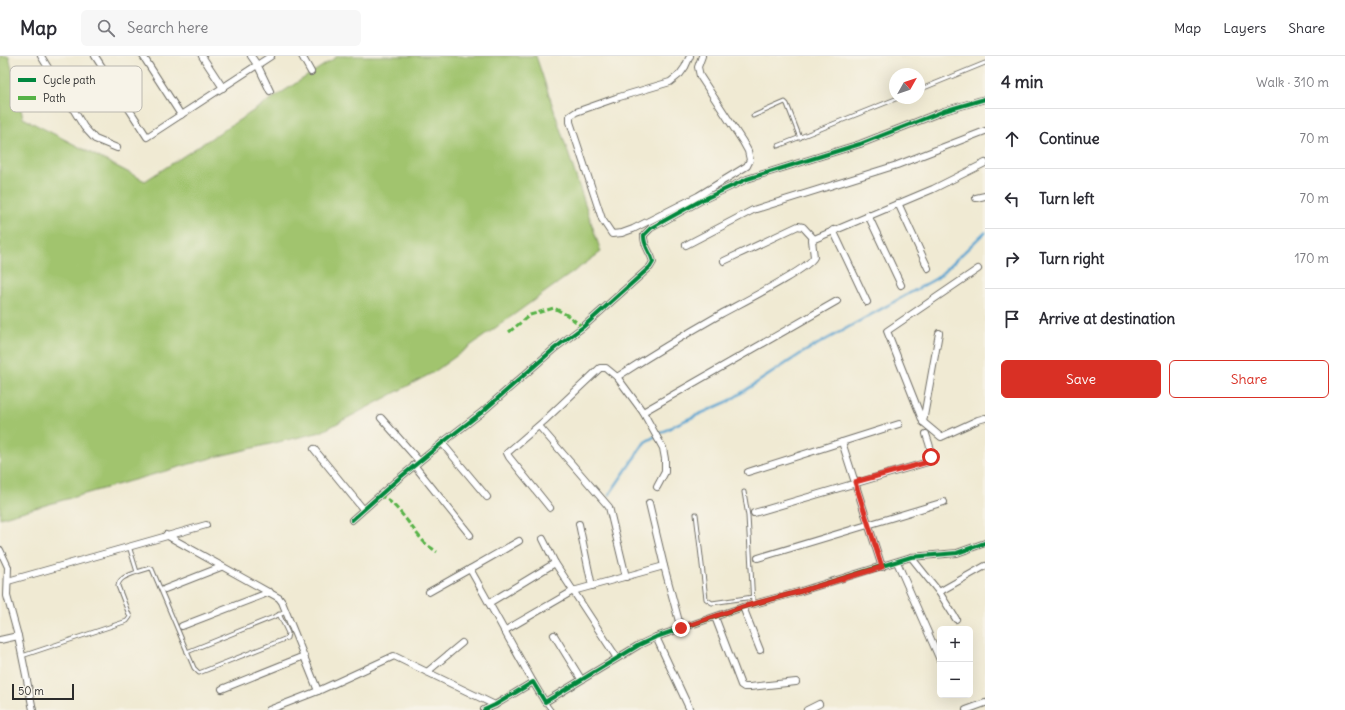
<!DOCTYPE html>
<html lang="en">
<head>
<meta charset="utf-8">
<style>
	:root { --surface:#fff; --page:#f7f7f7; --text:#2b2b33; --muted:#7c7c81; --line:#e1e1e2; --accent:#d93025 }
	body { margin:0; font-family:Delius,sans-serif; background:var(--page); color:var(--text) }
	.controls { position:absolute; right:12px; bottom:12px; display:grid; overflow:hidden; border-radius:6px; box-shadow:0 4px 16px #0002 }
	.controls button { width:36px; height:36px; display:grid; place-items:center; padding:0; border:0; border-bottom:1px solid var(--line); background:var(--surface); color:var(--text); font:20px sans-serif }
	.compass { position:absolute; left:889px; top:12px; width:36px; height:36px; border-radius:50%; background:var(--surface); box-shadow:0 4px 16px #0002; rotate:50deg }
	.scale { position:absolute; left:12px; bottom:10px; width:62px; box-sizing:border-box; padding-left:4px; border:2px solid #2b2b2b; border-top:0; font-size:11px; line-height:14px; white-space:nowrap; color:#2b2b2b; -webkit-text-stroke:3px #f7f3e8; paint-order:stroke }
	.stop { position:absolute; width:12px; height:12px; margin:-9px; border:3px solid #d93025; border-radius:50%; background:#fff }
	.stop.end { background:#d93025; border-color:#fff; box-shadow:0 1px 4px #0008 }
	.list { margin:0; padding:0; list-style:none }
	h2 { display:flex; justify-content:space-between; align-items:center; height:52px; margin:0; padding:0 16px; font-size:17px }
	h2 small { font-size:13px; font-weight:400; color:var(--muted) }
	.list li { display:grid; grid-template-columns:26px 1fr auto; gap:12px; align-items:center; box-sizing:border-box; height:60px; padding:0 16px; border-top:1px solid var(--line) }
	.list b { display:block; font-size:15px; white-space:nowrap }
	.list em { font-size:13px; font-style:normal; color:var(--muted) }
	.actions { display:flex; gap:8px; padding:12px 16px }
	.actions a { flex:1; padding:9px 0; border:1px solid var(--accent); border-radius:6px; text-align:center; font-size:14px; color:var(--accent) }
	.actions .main { background:var(--accent); color:#fff }
	.icon { flex:none; width:22px; height:22px; fill:none; stroke:currentColor; stroke-width:2; stroke-linecap:round; stroke-linejoin:round }
	.map { position:relative; flex:none; width:985px; height:654px; overflow:hidden }
	header { display:flex; align-items:center; gap:24px; box-sizing:border-box; height:56px; padding:0 20px; background:var(--surface); border-bottom:1px solid var(--line) }
	header strong { font-size:19px }
	nav { display:flex; gap:22px; margin-inline-start:auto; font-size:14px }
	.search { width:280px; height:36px; background:var(--page); display:flex; align-items:center; gap:10px; box-sizing:border-box; padding:0 14px; border-radius:6px; color:var(--muted); font-size:15px }
	main { display:flex }
	aside { flex:1; background:var(--surface) }
	.map>svg:first-child { display:block }
</style>
</head>
<body>
<header>
<strong>Map</strong>
<div class="search"><svg class="icon" aria-label="search" viewBox="0 0 24 24"><circle cx="10" cy="10" r="6"/><path d="M15 15l6 6"/></svg>Search here</div>
<nav><a>Map</a><a>Layers</a><a>Share</a></nav>
</header>
<main>
<div class="map">
<svg width="985" height="654" viewBox="0 0 985 654">
	<rect width="100%" height="100%" fill="#f7f3e8"/>
	<filter id="ink" filterUnits="userSpaceOnUse"><feTurbulence type="fractalNoise" baseFrequency=".025" numOctaves="2"/><feDisplacementMap in="SourceGraphic" scale="8" xChannelSelector="R" yChannelSelector="G"/><feConvolveMatrix kernelMatrix="1 2 1 2 8 2 1 2 1" color-interpolation-filters="sRGB"/></filter>
	<filter id="wash" filterUnits="userSpaceOnUse"><feTurbulence type="fractalNoise" baseFrequency=".012" numOctaves="4" result="noise"/><feDisplacementMap in="SourceGraphic" scale="16" xChannelSelector="R" yChannelSelector="G"/><feGaussianBlur stdDeviation="0.9" result="paint"/><feColorMatrix in="noise" values="0 0 0 0 0 0 0 0 0 0 0 0 0 0 0 0 0 1.4 0 .05"/><feComposite in="paint" operator="in"/></filter>
	<g filter="url(#wash)">
		<rect width="100%" height="100%" fill="#f0ead3"/>
		<!-- green -->
		<path fill="#a1c46e" stroke="#66784c" d="M 0,0 L 9,0 L 23,62 L 145,125 L 338,0 L 536,0 L 601,196 L 434,316 L 321,376 L 215,401 L 0,462 Z"/>
		<g fill="none" stroke-linecap="round" stroke-linejoin="round">
			<!-- stream -->
			<path stroke="#58a3d0" stroke-width="2.5" d="M 609,439 L 645,386 L 677,368 L 729,345 L 802,297 L 937,222 L 985,176"/>
		</g>
	</g>
	<g filter="url(#ink)">
		<g fill="none" stroke-linecap="round" stroke-linejoin="round">
			<defs>
				<g id="service">
					<path d="M 919,34 L 985,7"/>
					<path d="M 753,60 L 785,46 L 787,48 L 800,82"/>
					<path d="M 778,90 L 898,42"/>
					<path d="M 744,436 L 748,460 L 753,548"/>
					<path d="M 696,458 L 706,543 L 712,547 L 753,541"/>
					<path d="M 137,516 L 150,512 L 152,513 L 194,612 L 199,617 L 287,582 L 288,577 L 279,558"/>
					<path d="M 187,596 L 286,556"/>
					<path d="M 22,600 L 127,565 L 130,561 L 118,530 C 119,521 130,519 137,516 L 129,490"/>
					<path d="M 545,646 L 551,654"/>
				</g>
				<g id="minor">
					<path d="M 41,0 L 84,71 L 95,83 L 117,92"/>
					<path d="M 95,0 L 147,81 L 271,0"/>
					<path d="M 143,0 L 181,59"/>
					<path d="M 202,0 L 223,32"/>
					<path d="M 251,0 L 258,10 L 270,35"/>
					<path d="M 302,0 L 311,16"/>
					<path d="M 690,0 L 685,11 L 680,18 L 670,26 L 616,42 L 576,56 L 570,60 L 570,66 L 602,163 L 612,178 L 622,177 L 633,173 L 698,140 L 747,110 L 750,104 L 748,95 L 743,86 L 700,20 L 698,11 L 702,0"/>
					<path d="M 976,142 L 985,140"/>
					<path d="M 898,147 L 928,212"/>
					<path d="M 868,159 L 901,229"/>
					<path d="M 833,174 L 867,246"/>
					<path d="M 686,189 L 753,154 L 897,109 L 985,75"/>
					<path d="M 724,205 L 798,170 L 803,171 L 814,183"/>
					<path d="M 978,213 L 887,275 L 923,366 L 941,381 L 978,364 L 985,362"/>
					<path d="M 617,321 L 643,356 L 663,392 L 665,403 L 665,416 L 657,431"/>
					<path d="M 643,356 L 837,245"/>
					<path d="M 381,362 L 419,405"/>
					<path d="M 923,366 L 939,277"/>
					<path d="M 539,370 L 609,451 L 626,521"/>
					<path d="M 842,386 L 899,368"/>
					<path d="M 442,387 L 487,441"/>
					<path d="M 314,393 L 363,453"/>
					<path d="M 414,409 L 470,479"/>
					<path d="M 748,416 L 842,386 L 882,511"/>
					<path d="M 649,447 L 664,510 L 681,573"/>
					<path d="M 550,452 L 509,401 L 507,397 L 544,365 L 600,312 L 606,312 L 617,321 C 651,299 686,278 721,258 C 737,249 809,213 814,201 L 812,184 L 933,133 L 985,107"/>
					<path d="M 754,457 L 928,406 C 935,399 928,386 926,378"/>
					<path d="M 352,464 L 397,424 L 442,387 L 481,357 L 555,292 L 583,271 L 650,211 L 653,206 C 651,196 643,190 644,179 L 651,172 L 700,145 L 747,123 L 860,88 L 944,55 L 985,43"/>
					<path d="M 579,468 L 592,530"/>
					<path d="M 166,479 L 279,542 L 282,546 L 318,635"/>
					<path d="M 543,483 L 555,507 L 617,602"/>
					<path d="M 0,494 L 8,511 L 7,540 L 18,580"/>
					<path d="M 911,501 L 939,536 L 956,563"/>
					<path d="M 758,502 L 944,446"/>
					<path d="M 897,506 L 940,604"/>
					<path d="M 470,513 L 519,485"/>
					<path d="M 8,525 L 206,469"/>
					<path d="M 165,533 L 221,511"/>
					<path d="M 429,536 L 470,513 L 533,626"/>
					<path d="M 939,536 L 985,510"/>
					<path d="M 489,547 L 555,507"/>
					<path d="M 743,551 L 760,594"/>
					<path d="M 715,561 L 741,629 L 744,631 L 750,631 L 796,626"/>
					<path d="M 182,570 L 270,536"/>
					<path d="M 504,575 L 573,535 L 664,510"/>
					<path d="M 554,579 L 581,623"/>
					<path d="M 656,581 L 690,654"/>
					<path d="M 0,584 L 18,580 L 33,654"/>
					<path d="M 427,616 L 462,587"/>
					<path d="M 222,633 L 304,600"/>
					<path d="M 269,654 L 318,635 L 394,600 L 495,649"/>
					<path d="M 484,654 L 495,649 L 533,626 L 545,646 L 639,589 L 656,581 L 743,551 L 798,536 L 911,501 L 957,497 L 985,487"/>
					<path d="M 807,654 L 819,648"/>
					<path d="M 966,654 L 985,647"/>
				</g>
			</defs>
			<!-- service casing -->
			<use href="#service" stroke="#706e66" stroke-width="5"/>
			<!-- minor casing -->
			<use href="#minor" stroke="#706e66" stroke-width="8"/>
			<!-- service -->
			<use href="#service" stroke="#fff" stroke-width="3"/>
			<!-- minor -->
			<use href="#minor" stroke="#fff" stroke-width="6"/>
			<!-- quiet -->
			<g stroke="#56b246" stroke-width="3" stroke-dasharray="6 3" stroke-linecap="butt">
				<path d="M 509,276 L 530,259 L 554,252 L 567,259 L 583,271"/>
				<path d="M 379,439 C 397,446 411,472 424,486 C 428,490 433,493 437,496"/>
			</g>
			<defs>
				<g id="cycleway">
					<path d="M 352,464 L 397,424 L 442,387 L 481,357 L 555,292 L 583,271 L 650,211 L 653,206 C 651,196 643,190 644,179 L 651,172 L 700,145 L 747,123 L 860,88 L 944,55 L 985,43"/>
					<path d="M 484,654 L 495,649 L 533,626 L 545,646 L 639,589 L 656,581 L 743,551 L 798,536 L 911,501 L 957,497 L 985,487"/>
				</g>
			</defs>
			<!-- cycleway casing -->
			<use href="#cycleway" stroke="#f7f3e8" stroke-width="6"/>
			<!-- cycleway -->
			<use href="#cycleway" stroke="#00873e" stroke-width="4"/>
		</g>
	</g>
	<g fill="none" stroke-linecap="round" stroke-linejoin="round" filter="url(#ink)">
		<!-- route -->
		<path stroke="#d93025" stroke-width="5" d="M 681,572 L 742,551 L 798,536 L 882,511 L 855,426 L 928,406 L 931,401"/>
	</g>
	<!-- legend -->
	<rect x="10" y="10" width="132" height="46" rx="6" fill="#f7f3e8" stroke="#bab7af" stroke-width="1"/>
	<rect x="18" y="22" width="18" height="4" fill="#00873e"/>
	<rect x="18" y="40" width="18" height="4" fill="#56b246"/>
	<g font-size="11" fill="#2b2b2b">
		<text x="43" y="28">Cycle path</text>
		<text x="43" y="46">Path</text>
	</g>
</svg>
<div class="controls">
<button>+</button>
<button>−</button>
</div>
<svg class="compass" viewBox="-18 -18 36 36"><path d="M0-13l5 13h-10z" fill="#e53935"/><path d="M0 13l5-13h-10z" fill="#7c7c81"/></svg>
<div class="scale">50 m</div>
<div class="stop" style="left:931px;top:401px"></div>
<div class="stop end" style="left:681px;top:572px"></div>
</div>
<aside>
<h2>4 min<small>Walk · 310 m</small></h2>
<ul class="list">
<li><svg class="icon" aria-label="ahead" viewBox="0 0 24 24"><path d="M12 20V5M6 11l6-6 6 6"/></svg><div><b>Continue</b></div><em>70 m</em></li>
<li><svg class="icon" aria-label="left" viewBox="0 0 24 24"><path d="M17 20v-9H6M10 6l-5 5 5 5"/></svg><div><b>Turn left</b></div><em>70 m</em></li>
<li><svg class="icon" aria-label="right" viewBox="0 0 24 24"><path d="M7 20v-9h11M14 6l5 5-5 5"/></svg><div><b>Turn right</b></div><em>170 m</em></li>
<li><svg class="icon" aria-label="arrive" viewBox="0 0 24 24"><path d="M6 21V4h12l-3 4 3 4H6"/></svg><div><b>Arrive at destination</b></div></li>
</ul>
<div class="actions"><a class="main">Save</a><a>Share</a></div>
</aside>
</main>
</body>
</html>
